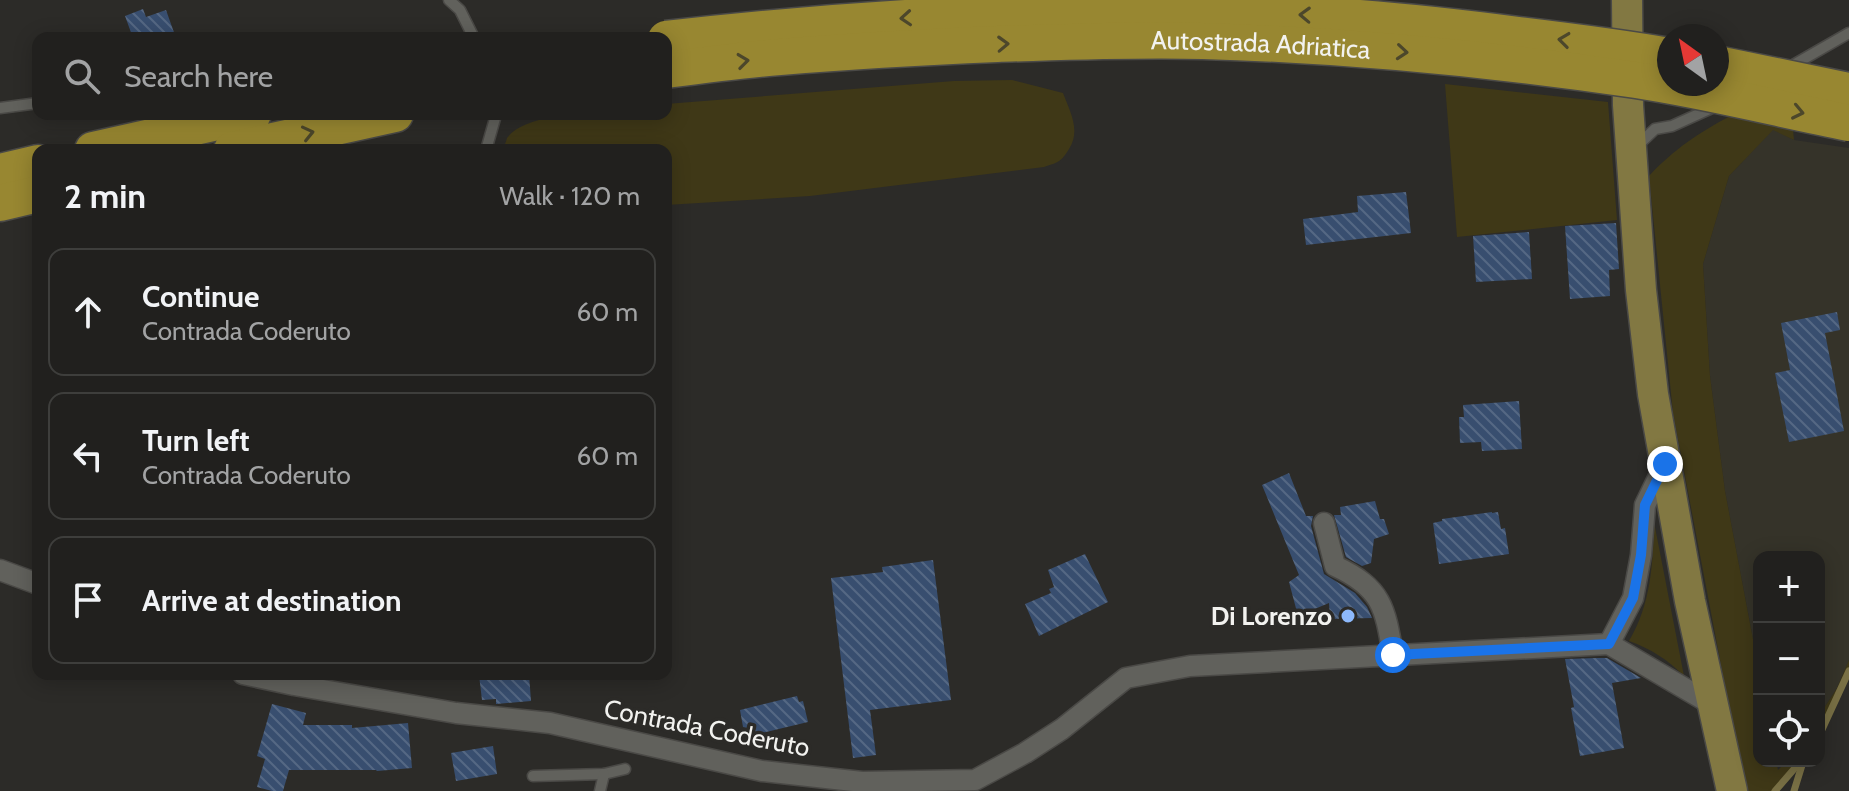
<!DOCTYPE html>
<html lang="en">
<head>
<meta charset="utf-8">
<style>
	:root { --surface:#21201e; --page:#292827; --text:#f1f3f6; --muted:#a2a3a4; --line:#3e3e3c }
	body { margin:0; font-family:Cabin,sans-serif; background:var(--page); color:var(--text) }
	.controls { position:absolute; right:24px; bottom:24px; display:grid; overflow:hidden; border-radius:16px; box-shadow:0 4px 20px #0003 }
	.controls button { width:72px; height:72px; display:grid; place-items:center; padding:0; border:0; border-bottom:2px solid var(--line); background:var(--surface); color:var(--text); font:40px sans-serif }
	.compass { position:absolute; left:1657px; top:24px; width:72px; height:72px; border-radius:50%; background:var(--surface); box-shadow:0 4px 20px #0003; rotate:327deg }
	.stop { position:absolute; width:24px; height:24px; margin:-18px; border:6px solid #1a73e8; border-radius:50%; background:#fff }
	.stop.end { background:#1a73e8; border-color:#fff; box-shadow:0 2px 8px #0008 }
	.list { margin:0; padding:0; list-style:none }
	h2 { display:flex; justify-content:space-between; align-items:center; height:104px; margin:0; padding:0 32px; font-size:34px }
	h2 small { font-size:26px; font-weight:400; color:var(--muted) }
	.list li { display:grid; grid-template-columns:52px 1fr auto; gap:24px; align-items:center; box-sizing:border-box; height:128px; margin:0 16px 16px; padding:0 16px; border:2px solid var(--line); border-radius:16px }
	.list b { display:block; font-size:30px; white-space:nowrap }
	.list p { margin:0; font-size:26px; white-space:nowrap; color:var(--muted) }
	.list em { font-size:26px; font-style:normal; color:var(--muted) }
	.icon { flex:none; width:44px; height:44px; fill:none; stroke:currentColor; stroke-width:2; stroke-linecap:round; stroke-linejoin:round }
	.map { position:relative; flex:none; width:1849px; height:791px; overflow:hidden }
	.search { position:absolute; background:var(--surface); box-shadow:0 4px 20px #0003; left:32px; top:32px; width:640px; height:88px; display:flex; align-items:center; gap:20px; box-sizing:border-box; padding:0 28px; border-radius:16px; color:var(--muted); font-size:30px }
	.panel { position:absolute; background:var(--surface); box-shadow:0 4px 20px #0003; left:32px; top:144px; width:640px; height:536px; border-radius:16px }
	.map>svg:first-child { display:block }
</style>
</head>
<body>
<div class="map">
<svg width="1849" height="791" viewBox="0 0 1849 791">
	<defs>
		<pattern id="building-back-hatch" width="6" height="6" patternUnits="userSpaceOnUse" patternTransform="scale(2)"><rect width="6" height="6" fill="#384e6f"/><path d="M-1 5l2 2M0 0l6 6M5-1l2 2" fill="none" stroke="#556884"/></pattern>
	</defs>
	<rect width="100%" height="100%" fill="#2c2b28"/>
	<!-- built -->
	<path fill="#353329" d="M 1773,129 L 1794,140 L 1849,148 L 1849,660 L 1837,688 L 1819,716 L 1819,557 L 1759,557 L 1759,671 L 1725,491 L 1710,376 L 1703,264 L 1729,176 Z"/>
	<!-- green -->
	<g fill="#3f3817">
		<path d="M 1012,80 L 1063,93 C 1070,112 1081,130 1069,149 C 1061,162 1059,162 1044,167 L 810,196 L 666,205 L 666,150 L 503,150 C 503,149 507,139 507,138 C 531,106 629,114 666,114 L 666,104 L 954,81 Z"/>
		<path d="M 1445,84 L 1608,102 L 1617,220 L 1457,237 Z"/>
		<path d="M 1730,116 L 1793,130 L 1794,140 L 1773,130 L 1729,176 L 1703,264 L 1710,376 L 1725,491 L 1759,671 L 1759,761 L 1776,761 L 1778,770 L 1787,761 L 1800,761 L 1772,791 L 1745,791 L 1673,413 L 1649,176 C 1674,149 1699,133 1730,116 Z"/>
		<path d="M 1654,522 L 1684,676 C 1667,659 1651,649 1629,641 C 1651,604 1653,564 1654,522 Z"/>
		<path d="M 1849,660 L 1849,668 L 1819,732 L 1819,716 L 1837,688 Z"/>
	</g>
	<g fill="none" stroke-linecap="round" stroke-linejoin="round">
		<!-- stream -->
		<g stroke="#797045" stroke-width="7">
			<path d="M 1819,736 L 1849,671"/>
			<path d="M 1775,791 L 1801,761"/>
			<path d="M 1794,791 L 1803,762"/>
		</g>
	</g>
	<!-- building -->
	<g fill="url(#building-back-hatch)">
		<path d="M 143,9 L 146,17 L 166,10 L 176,38 L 133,38 L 125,16 Z"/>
		<path d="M 1406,192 L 1411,233 L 1306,245 L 1303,219 L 1358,212 L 1357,196 Z"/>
		<path d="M 1616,223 L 1619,269 L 1609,270 L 1610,296 L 1570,299 L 1565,226 Z"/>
		<path d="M 1529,232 L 1532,279 L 1476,282 L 1473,236 Z"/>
		<path d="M 1837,312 L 1840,330 L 1825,333 L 1844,431 L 1789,442 L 1775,373 L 1790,370 L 1781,323 Z"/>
		<path d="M 1519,401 L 1522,449 L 1482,451 L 1481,442 L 1460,443 L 1459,417 L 1464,417 L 1463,405 Z"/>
		<path d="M 1289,473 L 1306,516 L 1313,516 L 1311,526 L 1324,574 L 1355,593 L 1367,607 L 1372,618 L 1330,619 L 1329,603 L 1298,616 L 1289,582 L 1299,575 L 1262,485 Z"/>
		<path d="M 1375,501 L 1380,519 L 1384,519 L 1389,534 L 1374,539 L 1371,563 L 1362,566 L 1346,557 L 1334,515 L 1341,515 L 1340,507 Z"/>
		<path d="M 1492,512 L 1492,513 L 1498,512 L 1501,529 L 1505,528 L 1509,554 L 1439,564 L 1433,523 L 1442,521 L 1442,519 Z"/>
		<path d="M 1085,554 L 1108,602 L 1039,636 L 1025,604 L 1051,593 L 1049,589 L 1054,587 L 1048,570 Z"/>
		<path d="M 933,560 L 951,700 L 870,710 L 876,755 L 853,758 L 831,578 L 883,572 L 882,567 Z"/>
		<path d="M 1597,658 L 1607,658 L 1641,678 L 1612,683 L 1624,748 L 1580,756 L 1571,708 L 1574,707 L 1565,659 Z"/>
		<path d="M 493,674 L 529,674 L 531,701 L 496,704 L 496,699 L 482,700 L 479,675 Z"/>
		<path d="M 797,696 L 799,702 L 803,701 L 808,722 L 749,736 L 748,728 L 743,727 L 740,710 Z"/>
		<path d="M 272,704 L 306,713 L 303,725 L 352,725 L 352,728 L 408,723 L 412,768 L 377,771 L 376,770 L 289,770 L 283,791 L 272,791 L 257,787 L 265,759 L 257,756 Z"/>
		<path d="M 493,746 L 497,774 L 456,781 L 451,753 Z"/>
	</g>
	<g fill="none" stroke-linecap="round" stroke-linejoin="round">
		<defs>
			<g id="service">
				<path d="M 449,0 L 460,10 L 474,38"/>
				<path d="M 1788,68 L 1849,33"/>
				<path d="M 0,108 L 38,103"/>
				<path d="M 1637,146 L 1655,129 L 1672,126 L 1714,107"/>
				<path d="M 486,150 L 496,115"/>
				<path d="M 533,776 L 604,774 L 625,769"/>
				<path d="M 600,791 L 604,774"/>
			</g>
			<g id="minor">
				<path d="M 1324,523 L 1335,566 C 1382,588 1385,607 1393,655"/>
				<path d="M 0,570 L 38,584"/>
				<path d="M 1609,644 L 1633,598 L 1641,555 L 1645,505 L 1665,464"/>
				<path d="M 243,674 L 294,685 L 456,713 L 550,723 L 762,771 L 862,782 L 975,780 L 1025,753 L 1062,729 L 1126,678 L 1190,666 L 1609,644 L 1713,705"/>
			</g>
			<path id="primary" d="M 1627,0 L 1628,105 L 1641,290 L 1653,394 L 1690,601 L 1732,791"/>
			<g id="motorway">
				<path d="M 93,150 L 253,114"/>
				<path d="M 232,150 L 395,114"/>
				<path d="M 0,172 L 38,163"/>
				<path d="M 0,203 L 38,194"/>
			</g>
		</defs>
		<!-- service casing -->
		<use href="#service" stroke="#4a4946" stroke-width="13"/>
		<!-- minor casing -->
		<use href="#minor" stroke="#4a4946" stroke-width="23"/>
		<!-- primary casing -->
		<use href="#primary" stroke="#4a4946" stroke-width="33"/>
		<!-- motorway casing -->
		<use href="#motorway" stroke="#4a4946" stroke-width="39"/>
		<!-- service -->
		<use href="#service" stroke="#61615c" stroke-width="10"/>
		<!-- minor -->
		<use href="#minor" stroke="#61615c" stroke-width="20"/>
		<!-- primary -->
		<use href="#primary" stroke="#827842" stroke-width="30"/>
		<!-- motorway -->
		<use href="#motorway" stroke="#988731" stroke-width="36"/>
		<defs>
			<g id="motorway-bridge">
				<path d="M 666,39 C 887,14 1110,3 1332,16 C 1394,20 1457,27 1519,35 C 1569,41 1619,47 1669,56"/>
				<path d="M 1717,64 L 1849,91"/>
				<path id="s1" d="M 666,70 C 704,65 742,60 780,57 C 852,51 925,47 997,44 C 1066,42 1134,39 1203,41 C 1348,45 1492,59 1636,80 C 1708,91 1778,109 1849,123"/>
			</g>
		</defs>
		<!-- motorway-bridge casing -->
		<use href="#motorway-bridge" stroke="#4a4946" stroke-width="39" stroke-linecap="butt"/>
		<!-- motorway-bridge -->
		<use href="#motorway-bridge" stroke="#988731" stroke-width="36"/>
	</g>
	<!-- one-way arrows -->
	<defs><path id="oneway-chevron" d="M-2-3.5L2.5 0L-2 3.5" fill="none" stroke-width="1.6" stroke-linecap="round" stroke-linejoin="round" transform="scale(2)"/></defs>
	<g stroke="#4c472b">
		<use href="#oneway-chevron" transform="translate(1305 15) rotate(-178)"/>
		<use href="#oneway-chevron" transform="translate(906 18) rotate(176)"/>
		<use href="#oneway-chevron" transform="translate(1564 40) rotate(-173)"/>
		<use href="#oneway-chevron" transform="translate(1003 44) rotate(-2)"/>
		<use href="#oneway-chevron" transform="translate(1402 52) rotate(5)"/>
		<use href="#oneway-chevron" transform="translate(743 61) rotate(-7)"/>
		<use href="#oneway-chevron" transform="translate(1798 112) rotate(12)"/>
		<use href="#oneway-chevron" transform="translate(308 133) rotate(-13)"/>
	</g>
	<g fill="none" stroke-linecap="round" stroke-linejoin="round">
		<!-- route -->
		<path stroke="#1a73e8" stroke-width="10" d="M 1393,655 L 1609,644 L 1633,598 L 1641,555 L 1645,505 L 1665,464"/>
	</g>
	<!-- markers -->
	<circle fill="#8db9fc" stroke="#2c2b28" stroke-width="3" cx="1348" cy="616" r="8"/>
	<g text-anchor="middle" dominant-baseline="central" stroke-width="7" stroke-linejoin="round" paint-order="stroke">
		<!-- street labels -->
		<g font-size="26" fill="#f2f2ef" stroke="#2c2b28">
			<text stroke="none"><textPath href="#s1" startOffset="596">Autostrada Adriatica</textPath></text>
			<text transform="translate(707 728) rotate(11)">Contrada Coderuto</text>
		</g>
		<!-- poi labels -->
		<g font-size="26" font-weight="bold" fill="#f2f2ef" stroke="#2c2b28" text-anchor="end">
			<text x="1332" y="616">Di Lorenzo</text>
		</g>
	</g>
</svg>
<div class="controls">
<button>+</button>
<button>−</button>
<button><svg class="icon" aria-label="locate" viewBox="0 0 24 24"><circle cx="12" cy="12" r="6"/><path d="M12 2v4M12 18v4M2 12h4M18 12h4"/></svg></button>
</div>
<svg class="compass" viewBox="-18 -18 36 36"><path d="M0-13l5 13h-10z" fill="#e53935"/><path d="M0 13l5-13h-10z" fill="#a2a3a4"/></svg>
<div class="stop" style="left:1393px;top:655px"></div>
<div class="stop end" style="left:1665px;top:464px"></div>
<div class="search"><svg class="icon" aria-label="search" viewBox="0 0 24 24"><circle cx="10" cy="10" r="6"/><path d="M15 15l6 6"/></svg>Search here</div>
<section class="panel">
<h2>2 min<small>Walk · 120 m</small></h2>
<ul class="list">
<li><svg class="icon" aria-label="ahead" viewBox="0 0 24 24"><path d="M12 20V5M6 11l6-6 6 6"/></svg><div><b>Continue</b><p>Contrada Coderuto</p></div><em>60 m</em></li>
<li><svg class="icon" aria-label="left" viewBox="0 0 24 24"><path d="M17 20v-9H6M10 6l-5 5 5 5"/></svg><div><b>Turn left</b><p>Contrada Coderuto</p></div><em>60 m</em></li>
<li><svg class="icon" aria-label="arrive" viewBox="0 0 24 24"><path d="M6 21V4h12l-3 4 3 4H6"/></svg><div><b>Arrive at destination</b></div></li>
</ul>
</section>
</div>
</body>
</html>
